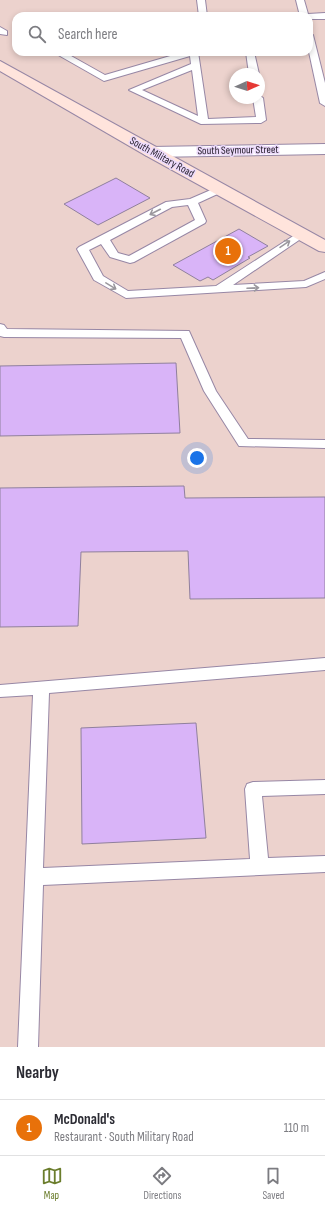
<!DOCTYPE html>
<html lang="en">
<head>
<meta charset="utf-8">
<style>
	:root { --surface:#fff; --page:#f2f2f3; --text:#2b2b33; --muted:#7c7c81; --line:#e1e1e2; --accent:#6b7d2c }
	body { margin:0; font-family:"Sofia Sans Condensed",sans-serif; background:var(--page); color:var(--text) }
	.compass { position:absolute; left:229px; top:68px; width:36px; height:36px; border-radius:50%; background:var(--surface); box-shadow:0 2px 6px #0003; rotate:87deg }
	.you { position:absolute; left:197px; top:458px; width:14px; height:14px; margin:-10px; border:3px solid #fff; border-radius:50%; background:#1a73e8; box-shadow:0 0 0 6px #1a73e833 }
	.badge { display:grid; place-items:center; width:26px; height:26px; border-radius:50%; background:var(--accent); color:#fff; font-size:13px; font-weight:700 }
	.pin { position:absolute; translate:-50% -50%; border:2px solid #fff; box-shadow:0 1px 4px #0006 }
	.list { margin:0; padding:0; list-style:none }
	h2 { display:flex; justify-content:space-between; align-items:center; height:52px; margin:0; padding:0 16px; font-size:17px }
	h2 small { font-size:13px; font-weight:400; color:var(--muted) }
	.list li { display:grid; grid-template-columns:26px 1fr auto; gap:12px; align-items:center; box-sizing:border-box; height:56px; padding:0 16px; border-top:1px solid var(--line) }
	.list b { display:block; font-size:15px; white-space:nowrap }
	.list p { margin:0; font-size:13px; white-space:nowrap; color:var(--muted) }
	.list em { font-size:13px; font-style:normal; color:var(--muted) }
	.icon { flex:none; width:22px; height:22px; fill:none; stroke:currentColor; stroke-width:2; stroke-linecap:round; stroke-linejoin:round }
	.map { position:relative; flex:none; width:325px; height:1047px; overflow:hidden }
	.search { position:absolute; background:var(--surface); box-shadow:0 2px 6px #0003; left:12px; right:12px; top:12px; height:44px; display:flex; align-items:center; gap:10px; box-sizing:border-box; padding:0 14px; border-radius:12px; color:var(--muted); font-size:15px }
	.sheet { height:108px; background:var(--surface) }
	nav { display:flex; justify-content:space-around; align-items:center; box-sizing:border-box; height:56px; border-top:1px solid var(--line); background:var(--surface); font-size:11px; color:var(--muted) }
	nav a { display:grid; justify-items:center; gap:2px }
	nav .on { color:var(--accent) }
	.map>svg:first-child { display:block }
</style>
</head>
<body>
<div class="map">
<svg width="325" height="1047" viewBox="0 0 325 1047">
	<rect width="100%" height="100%" fill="#ecdafb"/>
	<!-- industrial -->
	<path fill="#ecd2cd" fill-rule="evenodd" d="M 0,0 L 325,0 L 325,1047 L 0,1047 ZM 16,16 L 309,16 L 309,52 L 16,52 ZM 235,74 L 259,74 L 259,98 L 235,98 Z"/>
	<!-- building -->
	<g fill="#d9b4f8" stroke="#90809d">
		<path d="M 116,178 L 150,198 L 98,225 L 64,204 Z"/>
		<path d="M 239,229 L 268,246 L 248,257 L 250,258 L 213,280 L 208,277 L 200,281 L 173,265 Z"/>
		<path d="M 176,363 L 180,433 L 0,436 L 0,366 Z"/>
		<path d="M 184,486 L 185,498 L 325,497 L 325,598 L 190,599 L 188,551 L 81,552 L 78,626 L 0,627 L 0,488 Z"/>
		<path d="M 196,723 L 206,838 L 82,844 L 81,728 Z"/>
	</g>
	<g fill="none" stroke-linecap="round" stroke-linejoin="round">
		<defs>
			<g id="service">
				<path d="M 197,0 L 205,0 L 207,16 L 199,16 Z"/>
				<path d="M 296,0 L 304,0 L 308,14 L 325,13 L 325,19 L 309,19 L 309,16 L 300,16 Z"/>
				<path d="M 0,27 L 7,31 L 7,35 L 0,34 Z"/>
				<path d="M 309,32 L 313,35 L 325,83 L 325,106 L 320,103 L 309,52 Z"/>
				<path d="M 53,52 L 64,52 L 105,75 L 184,52 L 198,52 L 208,119 L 256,117 L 253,98 L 259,98 L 259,95 L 263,98 L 266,120 L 261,123 L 201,124 L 129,90 L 191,64 L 190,56 L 104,81 ZM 192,70 L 198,116 L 142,90 Z"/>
				<path d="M 246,52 L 254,52 L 259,74 L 249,74 Z"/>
				<path d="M 220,186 L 225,189 L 224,191 L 198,203 L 206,221 L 205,223 L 134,262 L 130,263 L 110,257 L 101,244 L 89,250 L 103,276 L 128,291 L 216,286 L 301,231 L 305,232 L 306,234 L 305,236 L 233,285 L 304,281 L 325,272 L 325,279 L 306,287 L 126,298 L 94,280 L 77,249 L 79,247 L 166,202 L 190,199 ZM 188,205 L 195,220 L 129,256 L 118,253 L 110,240 L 172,207 Z"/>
				<path d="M 0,324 L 4,325 L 7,329 L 189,331 L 216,391 L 248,439 L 325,440 L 325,448 L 239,446 L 204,391 L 181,338 L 4,337 L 0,336 Z"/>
				<path d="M 325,658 L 325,670 L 49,693 L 43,868 L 250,859 L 245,789 L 247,784 L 253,782 L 325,780 L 325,794 L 262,796 L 268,858 L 325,856 L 325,872 L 43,885 L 38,1047 L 18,1047 L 33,695 L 0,697 L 0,685 Z"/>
			</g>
			<path id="minor" d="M 325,144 L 325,154 L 151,157 L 145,155 L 143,152 L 145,149 L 151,147 Z"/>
			<path id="secondary" d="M 0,61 L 325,240 L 325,252 L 319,251 L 145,155 L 0,71 Z"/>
		</defs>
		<!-- service casing -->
		<use href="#service" stroke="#9787a5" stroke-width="2"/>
		<!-- minor casing -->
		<use href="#minor" stroke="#9787a5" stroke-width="2"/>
		<!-- secondary casing -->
		<use href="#secondary" stroke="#9787a5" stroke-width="2"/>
		<!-- service -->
		<use href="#service" fill="#fff" fill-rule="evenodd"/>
		<!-- minor -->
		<use href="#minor" fill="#fff" fill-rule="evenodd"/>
		<!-- secondary -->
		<use href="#secondary" fill="#ffe4dc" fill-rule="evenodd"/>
	</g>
	<!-- one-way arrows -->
	<defs><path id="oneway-shaft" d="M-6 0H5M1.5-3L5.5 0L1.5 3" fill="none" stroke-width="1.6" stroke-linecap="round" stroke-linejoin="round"/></defs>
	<g stroke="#9b989e">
		<use href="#oneway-shaft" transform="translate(155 212) rotate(153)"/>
		<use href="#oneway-shaft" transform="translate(285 244) rotate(-34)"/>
		<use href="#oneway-shaft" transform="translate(111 286) rotate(31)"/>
		<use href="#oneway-shaft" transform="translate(253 288) rotate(-3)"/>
	</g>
	<g text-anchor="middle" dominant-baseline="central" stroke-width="3" stroke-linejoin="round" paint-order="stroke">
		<!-- far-street labels -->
		<g font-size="11" fill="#211b27" stroke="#ecdafb">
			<text transform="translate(238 150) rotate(-1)">South Seymour Street</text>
			<text transform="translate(162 157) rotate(29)">South Military Road</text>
		</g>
	</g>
</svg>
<svg class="compass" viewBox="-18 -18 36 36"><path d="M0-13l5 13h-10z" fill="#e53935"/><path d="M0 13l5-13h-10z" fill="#7c7c81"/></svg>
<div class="you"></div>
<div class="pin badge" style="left:228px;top:251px;background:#e8710a">1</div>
<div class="search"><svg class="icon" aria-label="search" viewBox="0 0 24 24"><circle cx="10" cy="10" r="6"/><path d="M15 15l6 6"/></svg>Search here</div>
</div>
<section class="sheet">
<h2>Nearby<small></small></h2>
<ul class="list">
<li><span class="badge" style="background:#e8710a">1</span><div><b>McDonald's</b><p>Restaurant · South Military Road</p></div><em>110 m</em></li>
</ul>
</section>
<nav>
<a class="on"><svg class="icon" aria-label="map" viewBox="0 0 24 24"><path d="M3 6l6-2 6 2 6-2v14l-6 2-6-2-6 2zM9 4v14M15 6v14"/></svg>Map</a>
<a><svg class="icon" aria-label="directions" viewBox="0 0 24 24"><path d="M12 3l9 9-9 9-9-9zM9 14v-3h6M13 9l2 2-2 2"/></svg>Directions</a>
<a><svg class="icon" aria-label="saved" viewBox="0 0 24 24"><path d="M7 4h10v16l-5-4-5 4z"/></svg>Saved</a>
</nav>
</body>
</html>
